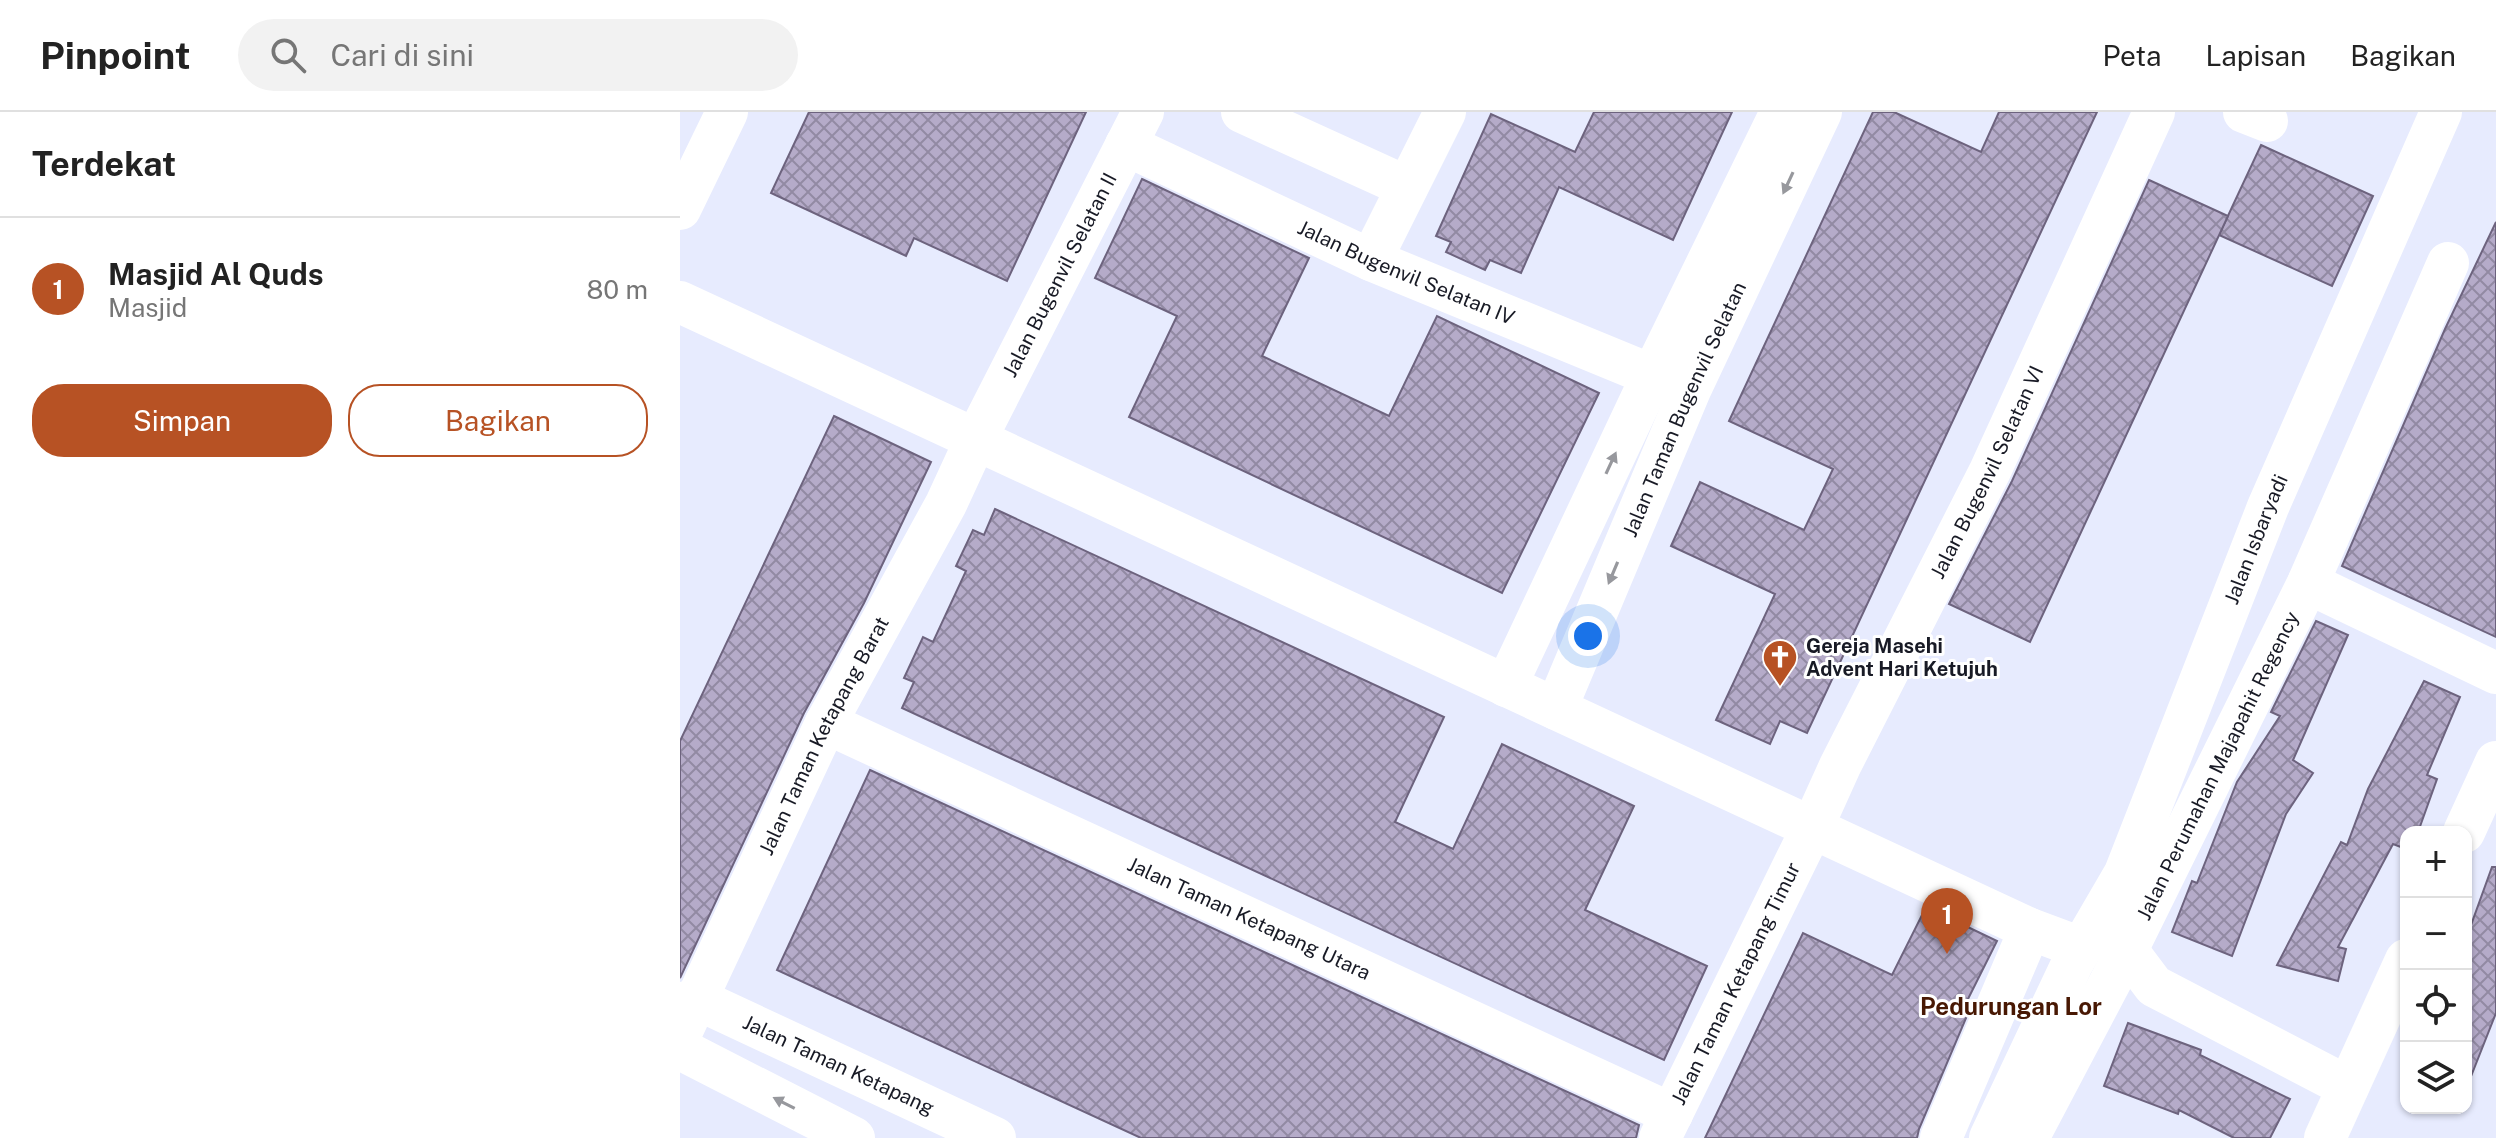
<!DOCTYPE html>
<html lang="id">
<head>
<meta charset="utf-8">
<style>
	:root { --surface:#fff; --page:#f2f2f2; --text:#222; --muted:#767676; --line:#e0e0e0; --accent:#b75224 }
	body { margin:0; font-family:"Public Sans",sans-serif; background:var(--page); color:var(--text) }
	.controls { position:absolute; right:24px; bottom:24px; display:grid; overflow:hidden; border-radius:16px; box-shadow:0 2px 6px #0004 }
	.controls button { width:72px; height:72px; display:grid; place-items:center; padding:0; border:0; border-bottom:2px solid var(--line); background:var(--surface); color:var(--text); font:40px sans-serif }
	.you { position:absolute; left:908px; top:524px; width:28px; height:28px; margin:-20px; border:6px solid #fff; border-radius:50%; background:#1a73e8; box-shadow:0 0 0 12px #1a73e833 }
	.badge { display:grid; place-items:center; width:52px; height:52px; border-radius:50%; background:var(--accent); color:#fff; font-size:26px; font-weight:700 }
	.pin { position:absolute; translate:-50% -66px; filter:drop-shadow(0 2px 4px #0008) }
	.pin::after { content:''; position:absolute; top:42px; width:28px; height:24px; background:inherit; clip-path:polygon(0 0,100% 0,50% 100%) }
	.list { margin:0; padding:0; list-style:none }
	h2 { display:flex; justify-content:space-between; align-items:center; height:104px; margin:0; padding:0 32px; font-size:34px }
	h2 small { font-size:26px; font-weight:400; color:var(--muted) }
	.list li { display:grid; grid-template-columns:52px 1fr auto; gap:24px; align-items:center; box-sizing:border-box; height:144px; padding:0 32px; border-top:2px solid var(--line) }
	.list b { display:block; font-size:30px; white-space:nowrap }
	.list p { margin:0; font-size:26px; white-space:nowrap; color:var(--muted) }
	.list em { font-size:26px; font-style:normal; color:var(--muted) }
	.actions { display:flex; gap:16px; padding:24px 32px }
	.actions a { flex:1; padding:18px 0; border:2px solid var(--accent); border-radius:32px; text-align:center; font-size:28px; color:var(--accent) }
	.actions .main { background:var(--accent); color:#fff }
	.icon { flex:none; width:44px; height:44px; fill:none; stroke:currentColor; stroke-width:2; stroke-linecap:round; stroke-linejoin:round }
	.map { position:relative; flex:none; width:1816px; height:1026px; overflow:hidden }
	header { display:flex; align-items:center; gap:48px; box-sizing:border-box; height:112px; padding:0 40px; background:var(--surface); border-bottom:2px solid var(--line) }
	header strong { font-size:38px }
	nav { display:flex; gap:44px; margin-inline-start:auto; font-size:28px }
	.search { width:560px; height:72px; background:var(--page); display:flex; align-items:center; gap:20px; box-sizing:border-box; padding:0 28px; border-radius:44px; color:var(--muted); font-size:30px }
	main { display:flex }
	aside { flex:1; background:var(--surface) }
	.map>svg:first-child { display:block }
</style>
</head>
<body>
<header>
<strong>Pinpoint</strong>
<div class="search"><svg class="icon" aria-label="search" viewBox="0 0 24 24"><circle cx="10" cy="10" r="6"/><path d="M15 15l6 6"/></svg>Cari di sini</div>
<nav><a>Peta</a><a>Lapisan</a><a>Bagikan</a></nav>
</header>
<main>
<aside>
<h2>Terdekat<small></small></h2>
<ul class="list">
<li><span class="badge">1</span><div><b>Masjid Al Quds</b><p>Masjid</p></div><em>80 m</em></li>
</ul>
<div class="actions"><a class="main">Simpan</a><a>Bagikan</a></div>
</aside>
<div class="map">
<svg width="1816" height="1026" viewBox="0 0 1816 1026">
	<defs>
		<pattern id="building-cross-hatch" width="8" height="8" patternUnits="userSpaceOnUse" patternTransform="scale(2)"><rect width="8" height="8" fill="#b5abc9"/><path d="M0 0l8 8M0 8l8-8" fill="none" stroke="#928aa3"/></pattern>
	</defs>
	<rect width="100%" height="100%" fill="#e7ebfe"/>
	<!-- building -->
	<g fill="url(#building-cross-hatch)" stroke="#6d637e" stroke-width="2">
		<path d="M 129,0 L 406,0 L 327,169 L 234,126 L 226,144 L 91,81 Z"/>
		<path d="M 914,0 L 1052,0 L 993,128 L 879,75 L 841,161 L 810,148 L 805,158 L 766,140 L 771,130 L 756,124 L 811,2 L 895,40 Z"/>
		<path d="M 1193,0 L 1214,0 L 1301,40 L 1319,0 L 1417,0 L 1127,621 L 1100,609 L 1090,632 L 1036,608 L 1095,482 L 991,434 L 1020,370 L 1124,418 L 1153,357 L 1049,309 Z"/>
		<path d="M 1581,33 L 1693,84 L 1652,174 L 1539,123 Z"/>
		<path d="M 462,67 L 629,146 L 582,244 L 709,304 L 757,204 L 919,281 L 822,481 L 449,305 L 497,204 L 415,166 Z"/>
		<path d="M 1469,68 L 1548,104 L 1350,530 L 1269,492 L 1332,369 Z"/>
		<path d="M 1816,110 L 1816,525 L 1662,454 L 1765,217 Z"/>
		<path d="M 154,304 L 251,350 L 184,491 L 124,601 L 0,866 L 0,629 Z"/>
		<path d="M 315,397 L 764,605 L 715,710 L 773,737 L 822,632 L 954,694 L 905,798 L 1027,854 L 984,948 L 222,596 L 234,570 L 224,566 L 243,525 L 253,530 L 286,459 L 276,454 L 293,418 L 304,423 Z"/>
		<path d="M 1636,509 L 1668,523 L 1613,648 L 1633,661 L 1606,702 L 1552,844 L 1492,820 L 1512,769 L 1517,771 L 1557,670 L 1600,604 L 1591,600 Z"/>
		<path d="M 1744,569 L 1780,585 L 1747,663 L 1757,667 L 1738,720 L 1726,720 L 1726,737 L 1713,732 L 1658,835 L 1666,837 L 1658,869 L 1597,853 L 1661,730 L 1667,733 L 1688,677 Z"/>
		<path d="M 190,658 L 959,1013 L 956,1026 L 461,1026 L 97,858 Z"/>
		<path d="M 1812,755 L 1816,755 L 1816,901 L 1788,972 L 1786,827 Z"/>
		<path d="M 1246,795 L 1317,829 L 1283,897 L 1289,899 L 1239,1017 L 1237,1026 L 1025,1026 L 1123,821 L 1212,863 Z"/>
		<path d="M 1448,911 L 1521,938 L 1520,943 L 1610,987 L 1590,1026 L 1554,1026 L 1499,998 L 1498,1002 L 1424,974 Z"/>
	</g>
	<g fill="none" stroke-linecap="round" stroke-linejoin="round">
		<!-- minor -->
		<g stroke="#fff" stroke-width="42">
			<path d="M 562,0 L 727,75"/>
			<path d="M 1564,0 L 1587,9"/>
			<path id="s1" d="M 446,33 L 691,148 L 998,274"/>
			<path d="M 0,97 L 47,0"/>
			<path d="M 691,148 L 765,0"/>
			<path d="M 0,190 L 1350,817 L 1401,836"/>
			<path d="M 1628,471 L 1816,561"/>
			<path d="M 826,574 L 972,264 L 1101,0"/>
			<path id="s2" d="M 876,597 L 1010,278 L 1141,0"/>
			<path id="s3" d="M 146,611 L 992,1002"/>
			<path d="M 1784,720 L 1816,650"/>
			<path d="M 1427,826 L 1447,838 L 1474,874 L 1668,975"/>
			<path id="s4" d="M 0,892 L 17,887 L 315,1026"/>
			<path id="s5" d="M 0,923 L 146,611 L 266,392 L 296,327 L 463,0"/>
			<path d="M 0,937 L 174,1026"/>
			<path id="s6" d="M 980,1026 L 1132,716 L 1160,654 L 1310,359 L 1474,0"/>
			<path d="M 1261,1026 L 1350,817"/>
			<path id="s7" d="M 1310,1026 L 1392,852 L 1445,761 L 1588,395 L 1761,0"/>
			<path id="s8" d="M 1348,1026 L 1447,838 L 1628,471 L 1768,151"/>
			<path d="M 1645,1026 L 1726,848"/>
		</g>
	</g>
	<!-- one-way arrows -->
	<defs><path id="oneway-solid" d="M-6-.8H1V-3.2L6.5 0L1 3.2V.8H-6Z" transform="scale(2)"/></defs>
	<g fill="#97989d">
		<use href="#oneway-solid" transform="translate(1108 71) rotate(115)"/>
		<use href="#oneway-solid" transform="translate(931 351) rotate(-65)"/>
		<use href="#oneway-solid" transform="translate(933 461) rotate(113)"/>
		<use href="#oneway-solid" transform="translate(104 991) rotate(-153)"/>
	</g>
	<!-- icons -->
	<defs>
		<symbol id="church-pin" viewBox="-11 -11 22 30"><path d="M0 17L-7.5 6A9.5 9.5 0 1 1 7.5 6Z" fill="#b75224" stroke="#fff"/><path d="M-1.2-6h2.4v3.5h3.3v2.4h-3.3V6h-2.4V-.1h-3.3v-2.4h3.3Z" fill="#fff"/></symbol>
	</defs>
	<g fill-rule="evenodd">
		<use href="#church-pin" x="1080" y="525" width="40" height="54"/>
	</g>
	<g text-anchor="middle" dominant-baseline="central" stroke-width="6" stroke-linejoin="round" paint-order="stroke">
		<!-- street labels -->
		<g font-size="20" fill="#181a25" stroke="#fff">
			<text stroke="none"><textPath href="#s1" startOffset="308">Jalan Bugenvil Selatan IV</textPath></text>
			<text stroke="none"><textPath href="#s5" startOffset="850">Jalan Bugenvil Selatan II</textPath></text>
			<text stroke="none"><textPath href="#s2" startOffset="326">Jalan Taman Bugenvil Selatan</textPath></text>
			<text stroke="none"><textPath href="#s6" startOffset="742">Jalan Bugenvil Selatan VI</textPath></text>
			<text stroke="none"><textPath href="#s7" startOffset="656">Jalan Isbaryadi</textPath></text>
			<text stroke="none"><textPath href="#s5" startOffset="332">Jalan Taman Ketapang Barat</textPath></text>
			<text stroke="none"><textPath href="#s8" startOffset="418">Jalan Perumahan Majapahit Regency</textPath></text>
			<text stroke="none"><textPath href="#s3" startOffset="466">Jalan Taman Ketapang Utara</textPath></text>
			<text stroke="none"><textPath href="#s6" startOffset="172">Jalan Taman Ketapang Timur</textPath></text>
			<text stroke="none"><textPath href="#s4" startOffset="174">Jalan Taman Ketapang</textPath></text>
		</g>
		<!-- poi labels -->
		<g font-size="20" font-weight="bold" fill="#181a25" stroke="#fff" text-anchor="start">
			<text x="1126" y="534">Gereja Masehi<tspan x="1126" dy="23">Advent Hari Ketujuh</tspan></text>
		</g>
		<!-- quarter labels -->
		<g font-size="24" font-weight="bold" fill="#481803" stroke="#fff">
			<text x="1331" y="894">Pedurungan Lor</text>
		</g>
	</g>
</svg>
<div class="controls">
<button>+</button>
<button>−</button>
<button><svg class="icon" aria-label="locate" viewBox="0 0 24 24"><circle cx="12" cy="12" r="6"/><path d="M12 2v4M12 18v4M2 12h4M18 12h4"/></svg></button>
<button><svg class="icon" aria-label="layers" viewBox="0 0 24 24"><path d="M12 4l9 5-9 5-9-5zM3 14l9 5 9-5"/></svg></button>
</div>
<div class="you"></div>
<div class="pin badge" style="left:1267px;top:842px">1</div>
</div>
</main>
</body>
</html>
